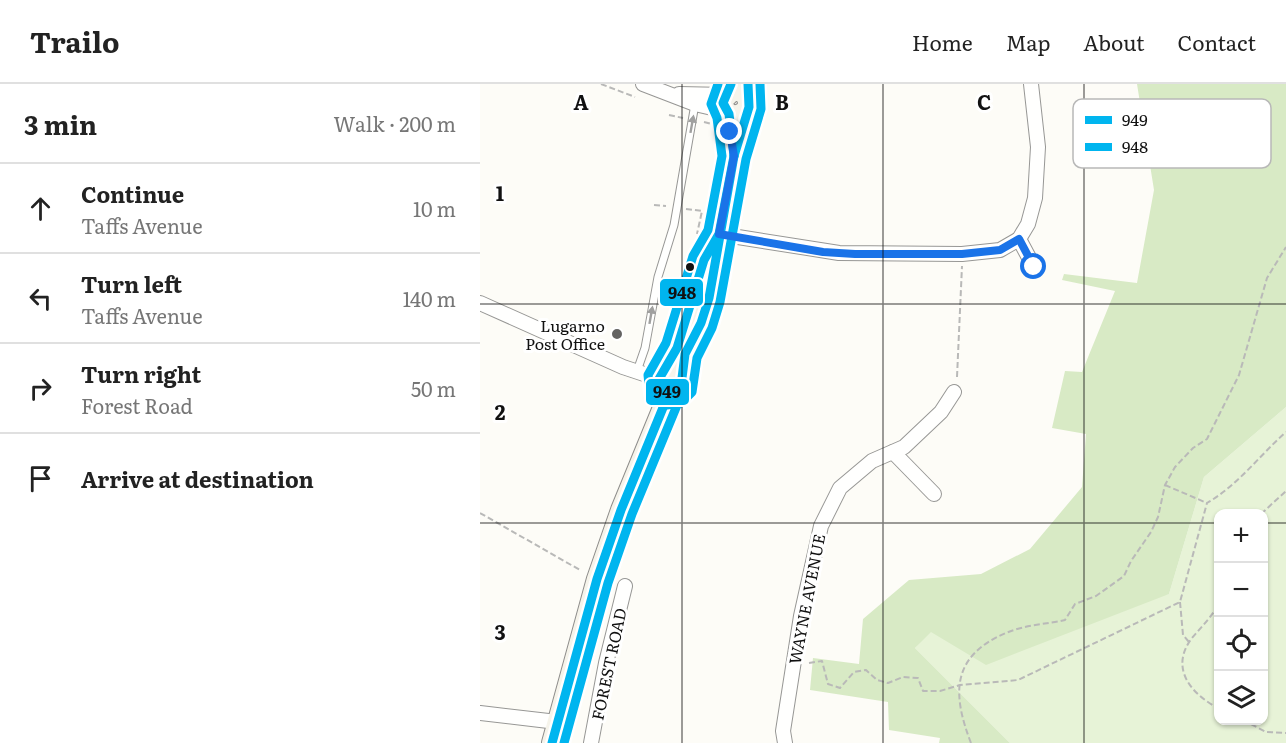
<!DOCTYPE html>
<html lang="en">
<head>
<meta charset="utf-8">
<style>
	:root { --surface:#fff; --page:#f2f2f2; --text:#222; --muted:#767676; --line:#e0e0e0 }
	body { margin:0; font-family:Literata,serif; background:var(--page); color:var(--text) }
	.controls { position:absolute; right:18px; bottom:18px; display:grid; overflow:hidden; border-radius:12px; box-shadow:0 2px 4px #0004 }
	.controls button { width:54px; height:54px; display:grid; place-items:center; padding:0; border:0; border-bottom:2px solid var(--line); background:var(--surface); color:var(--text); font:30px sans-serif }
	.stop { position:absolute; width:18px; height:18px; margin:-14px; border:4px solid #1a73e8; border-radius:50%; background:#fff }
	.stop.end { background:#1a73e8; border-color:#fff; box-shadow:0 2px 6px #0008 }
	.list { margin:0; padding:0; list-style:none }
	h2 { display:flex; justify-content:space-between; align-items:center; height:78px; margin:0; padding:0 24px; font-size:26px }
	h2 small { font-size:20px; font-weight:400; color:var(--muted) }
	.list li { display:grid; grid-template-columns:39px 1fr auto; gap:18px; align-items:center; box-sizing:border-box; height:90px; padding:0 24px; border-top:2px solid var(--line) }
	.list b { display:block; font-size:22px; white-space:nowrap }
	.list p { margin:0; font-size:20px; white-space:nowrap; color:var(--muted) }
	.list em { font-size:20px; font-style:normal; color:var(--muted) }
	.icon { flex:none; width:33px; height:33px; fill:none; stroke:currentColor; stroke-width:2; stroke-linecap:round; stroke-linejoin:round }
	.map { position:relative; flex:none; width:806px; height:659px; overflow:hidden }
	header { display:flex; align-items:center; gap:36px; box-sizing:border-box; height:84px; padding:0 30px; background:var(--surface); border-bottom:2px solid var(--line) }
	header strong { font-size:28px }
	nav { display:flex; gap:33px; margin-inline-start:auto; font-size:21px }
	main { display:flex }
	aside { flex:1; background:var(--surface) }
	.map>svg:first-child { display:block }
</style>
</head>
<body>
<header>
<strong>Trailo</strong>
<nav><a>Home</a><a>Map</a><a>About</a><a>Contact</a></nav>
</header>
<main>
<aside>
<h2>3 min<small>Walk · 200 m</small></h2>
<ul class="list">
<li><svg class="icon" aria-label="ahead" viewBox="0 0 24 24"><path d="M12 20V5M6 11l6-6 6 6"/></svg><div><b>Continue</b><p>Taffs Avenue</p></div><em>10 m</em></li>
<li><svg class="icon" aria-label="left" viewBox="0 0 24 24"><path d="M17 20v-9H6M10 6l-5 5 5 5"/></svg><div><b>Turn left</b><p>Taffs Avenue</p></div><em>140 m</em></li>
<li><svg class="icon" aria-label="right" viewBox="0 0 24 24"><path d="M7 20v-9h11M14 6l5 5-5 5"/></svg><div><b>Turn right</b><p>Forest Road</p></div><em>50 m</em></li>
<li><svg class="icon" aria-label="arrive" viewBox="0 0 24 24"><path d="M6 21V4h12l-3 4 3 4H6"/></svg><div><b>Arrive at destination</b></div></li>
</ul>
</aside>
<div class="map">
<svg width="806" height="659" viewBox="0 0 806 659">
	<rect width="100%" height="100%" fill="#fdfcf7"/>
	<!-- green -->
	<path fill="#e7f3d7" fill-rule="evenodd" d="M 806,323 L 806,659 L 530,659 L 435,564 L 450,547 L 689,510 L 724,393 ZM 738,430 L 784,430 L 784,636 L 738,636 Z"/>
	<!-- forest -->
	<path fill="#d8eac5" d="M 657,0 L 806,0 L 806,323 L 724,393 L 689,510 L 506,581 L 451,548 L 435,564 L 530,659 L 459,659 L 460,654 L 409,646 L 408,618 L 330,606 L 333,574 L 379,580 L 383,535 L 429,496 L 501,490 L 550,465 L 602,403 L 606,350 L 572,344 L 585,287 L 602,288 L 635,207 L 582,196 L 584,190 L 657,199 L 674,106 Z"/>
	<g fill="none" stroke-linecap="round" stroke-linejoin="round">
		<defs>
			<path id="lane" d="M 157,287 L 165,264 L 178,193 L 194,141 L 215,20"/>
			<g id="street">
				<path d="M 163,0 L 215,20 L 245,27"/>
				<path d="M 199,10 L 246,11"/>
				<path d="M 239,150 L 359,169 L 482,170 L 520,166 L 539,155 L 548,140 L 555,114 L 558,63 L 551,0"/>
				<path d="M 539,155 L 554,183"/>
				<path d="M 0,219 L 143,283 L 179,295"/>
				<path d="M 413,368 L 454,410"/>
				<path d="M 0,629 L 77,638"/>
				<path d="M 111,659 L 126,579 L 145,502"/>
				<path d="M 305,659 L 303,647 L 321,532 L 341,442 L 360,404 L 392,377 L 424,363 L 461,328 L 474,308"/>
			</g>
			<g id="secondary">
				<path d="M 186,287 L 194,286 L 201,291 L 202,299 L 196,308 L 185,308 C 171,296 193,275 198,260 C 209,230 215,182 233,157"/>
				<path d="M 202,299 C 204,261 219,250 228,217 C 242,167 241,114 256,64 C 259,52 271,23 267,12 L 260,7 L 252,7 L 244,15 C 241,24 247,31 257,32 L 267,26"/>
				<path d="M 72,659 L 117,495 L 141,426 L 189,309"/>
			</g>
		</defs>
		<!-- lane casing -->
		<use href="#lane" stroke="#979795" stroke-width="9"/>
		<!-- street casing -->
		<use href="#street" stroke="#979795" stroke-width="16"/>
		<!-- secondary casing -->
		<use href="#secondary" stroke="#8e8d8b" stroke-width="22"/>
		<!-- path -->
		<g stroke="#b9b9b8" stroke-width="2" stroke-dasharray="6 3" stroke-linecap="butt">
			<path d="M 121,0 L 155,13"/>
			<path d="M 189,31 L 203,34"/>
			<path d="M 224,38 L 236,41"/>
			<path d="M 174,121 L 186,122"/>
			<path d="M 206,125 L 222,127 L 217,150"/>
			<path d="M 477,293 L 482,182"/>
			<path d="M 685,401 L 727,419"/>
			<path d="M 0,429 L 100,486"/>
			<path d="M 781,430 L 806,407"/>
			<path d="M 700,518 L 703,551 L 709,558"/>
			<path d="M 738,521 C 731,534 721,543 712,554 C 689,584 711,610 738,624"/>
			<path d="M 329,579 L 342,577 L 348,600 L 360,604 L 374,588 L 386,586 L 397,596 L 408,599 L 423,593 L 438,594 L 443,607 L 460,607 L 480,601 L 538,596 L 700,518 L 727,419 C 758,401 779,372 806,348"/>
			<path d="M 763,636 L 786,648 L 806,649"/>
			<path d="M 491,659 C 472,610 471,572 526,549 C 544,541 567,540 585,536 L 595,520 L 616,512 L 644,492 L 651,477 L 671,448 L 678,433 L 685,401 L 695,383 L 713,364 L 727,355 L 759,291 L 787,194 L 806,163"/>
		</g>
		<!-- lane -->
		<use href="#lane" stroke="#fffffe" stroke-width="7"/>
		<!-- street -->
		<use href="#street" stroke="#fffffe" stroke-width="14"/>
		<!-- secondary -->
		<use href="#secondary" stroke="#f6f4eb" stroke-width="20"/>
		<defs>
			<g id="bus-1">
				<path d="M 251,0 L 243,19 L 249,30 L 254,72"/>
				<path d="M 254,72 L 229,214 L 221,239 L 205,270 L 201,302 L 196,308 L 189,309 L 180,303 L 179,295 L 197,264 L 224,176 L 239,150 Z"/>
				<path d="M 254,72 L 269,23 L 268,0"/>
				<path d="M 72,659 L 117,495 L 141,426 L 189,309"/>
			</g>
			<g id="bus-2">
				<path d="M 238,0 L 231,20 L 237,34 L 242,72 L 228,146 L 213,172 L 186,259 L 168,291 L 170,310 L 187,321 L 201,319 L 212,308 L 217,274 L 232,244 L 240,218 L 266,75 L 281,25 L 280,0"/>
				<path d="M 84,659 L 128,499 L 152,430 L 200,314"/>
			</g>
		</defs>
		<!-- bus-1 casing -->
		<use href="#bus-1" stroke="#fff" stroke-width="14"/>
		<!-- bus-2 casing -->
		<use href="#bus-2" stroke="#fff" stroke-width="14"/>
		<!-- bus-1 -->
		<use href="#bus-1" stroke="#00b5ef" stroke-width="9"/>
		<!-- bus-2 -->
		<use href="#bus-2" stroke="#00b5ef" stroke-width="9"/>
	</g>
	<!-- one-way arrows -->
	<defs><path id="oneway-solid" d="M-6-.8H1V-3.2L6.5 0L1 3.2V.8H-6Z" transform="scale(1.5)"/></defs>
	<g fill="#a0a09f">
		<use href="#oneway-solid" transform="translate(212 40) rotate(-80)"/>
		<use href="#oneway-solid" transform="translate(171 231) rotate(-80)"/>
	</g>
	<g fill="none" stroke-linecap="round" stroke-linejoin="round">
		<!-- route -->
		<path stroke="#1a73e8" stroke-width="8" d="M 250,48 L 254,72 L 239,150 L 343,168 L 375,170 L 482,170 L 520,166 L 539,155 L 554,183"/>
	</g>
	<!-- grid -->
	<path fill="none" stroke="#111" stroke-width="1.5" stroke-opacity="0.55" d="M 202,0 L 202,659M 403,0 L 403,659M 604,0 L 604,659M 0,220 L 806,220M 0,439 L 738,439M 784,439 L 806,439"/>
	<!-- markers -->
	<circle fill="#111" stroke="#fff" stroke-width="2" cx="210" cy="183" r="5"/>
	<circle fill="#646362" stroke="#fff" stroke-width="2" cx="137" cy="250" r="6"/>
	<g text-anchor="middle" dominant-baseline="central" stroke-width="6" stroke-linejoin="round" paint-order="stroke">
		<!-- poi labels -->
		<g font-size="16" fill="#111" stroke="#fff" text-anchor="end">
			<text x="125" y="241">Lugarno<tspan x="125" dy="18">Post Office</tspan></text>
		</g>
		<!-- street labels -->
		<g font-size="16" fill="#111" stroke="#fff">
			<text transform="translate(326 515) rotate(-79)">WAYNE AVENUE</text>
			<text transform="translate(128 580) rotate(-78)">FOREST ROAD</text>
		</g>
	</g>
	<!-- legend -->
	<rect x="593" y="15" width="198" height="69" rx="9" fill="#fff" stroke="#b8b8b8" stroke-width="1.5"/>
	<rect x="605" y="32" width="27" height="8" fill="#00b5ef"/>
	<rect x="605" y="59" width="27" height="8" fill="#00b5ef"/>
	<g font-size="16" fill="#111">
		<text x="642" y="42">949</text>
		<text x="642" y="69">948</text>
	</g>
	<g font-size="20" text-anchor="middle" font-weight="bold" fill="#111" stroke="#fff" stroke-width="6" stroke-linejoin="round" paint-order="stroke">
		<text x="101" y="26">A</text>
		<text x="302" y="26">B</text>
		<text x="504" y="26">C</text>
		<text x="20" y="117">1</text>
		<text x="20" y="336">2</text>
		<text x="20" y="556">3</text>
	</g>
	<g stroke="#fff" stroke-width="2">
		<rect x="179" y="194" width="45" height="29" rx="6" fill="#00b5ef"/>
		<rect x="165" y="294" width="45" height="28" rx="6" fill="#00b5ef"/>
	</g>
	<g font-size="16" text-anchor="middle" font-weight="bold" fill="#111">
		<text x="202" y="215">948</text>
		<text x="187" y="314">949</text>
	</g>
</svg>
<div class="controls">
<button>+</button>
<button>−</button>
<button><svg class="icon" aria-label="locate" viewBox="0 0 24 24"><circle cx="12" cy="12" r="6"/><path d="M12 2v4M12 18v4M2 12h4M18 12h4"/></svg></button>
<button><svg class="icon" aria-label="layers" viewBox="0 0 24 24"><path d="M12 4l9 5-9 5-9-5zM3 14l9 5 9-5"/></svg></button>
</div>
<div class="stop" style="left:554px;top:183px"></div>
<div class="stop end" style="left:250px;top:48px"></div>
</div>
</main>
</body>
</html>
